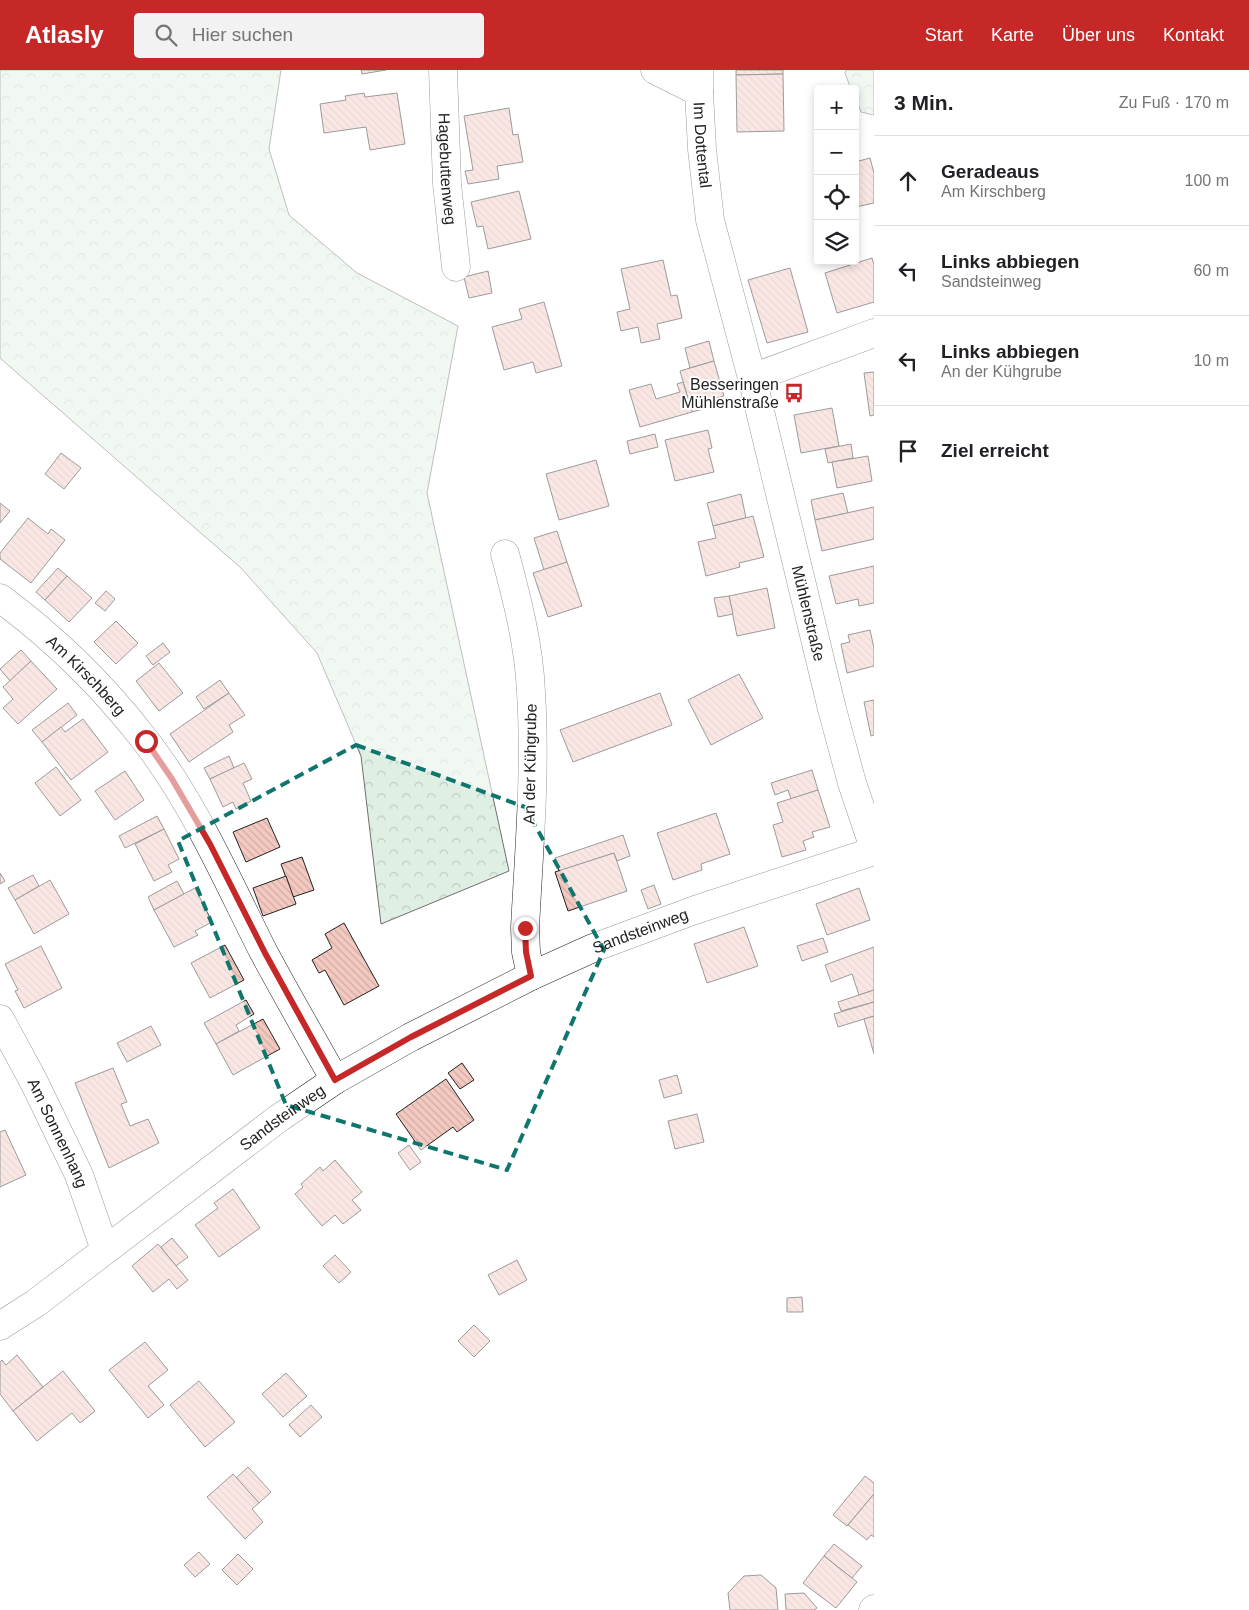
<!DOCTYPE html>
<html lang="de">
<head>
<meta charset="utf-8">
<style>
	:root { --surface:#fff; --page:#f2f2f2; --text:#202124; --muted:#757577; --line:#e0e0e0; --accent:#c62828 }
	body { margin:0; font-family:Arial,sans-serif; background:var(--page); color:var(--text) }
	.controls { position:absolute; right:15px; top:15px; display:grid; overflow:hidden; border-radius:5px; box-shadow:0 2px 8px #0003 }
	.controls button { width:45px; height:45px; display:grid; place-items:center; padding:0; border:0; border-bottom:1px solid var(--line); background:var(--surface); color:var(--text); font:25px sans-serif }
	.stop { position:absolute; width:15px; height:15px; margin:-11px; border:4px solid #c62828; border-radius:50%; background:#fff }
	.stop.end { background:#c62828; border-color:#fff; box-shadow:0 1px 5px #0008 }
	.list { margin:0; padding:0; list-style:none }
	h2 { display:flex; justify-content:space-between; align-items:center; height:65px; margin:0; padding:0 20px; font-size:21px }
	h2 small { font-size:16px; font-weight:400; color:var(--muted) }
	.list li { display:grid; grid-template-columns:32px 1fr auto; gap:15px; align-items:center; box-sizing:border-box; height:90px; padding:0 20px; border-top:1px solid var(--line) }
	.list b { display:block; font-size:19px; white-space:nowrap }
	.list p { margin:0; font-size:16px; white-space:nowrap; color:var(--muted) }
	.list em { font-size:16px; font-style:normal; color:var(--muted) }
	.icon { flex:none; width:28px; height:28px; fill:none; stroke:currentColor; stroke-width:2; stroke-linecap:round; stroke-linejoin:round }
	.map { position:relative; flex:none; width:874px; height:1540px; overflow:hidden }
	header { display:flex; align-items:center; gap:30px; box-sizing:border-box; height:70px; padding:0 25px; background:var(--accent); color:#fff }
	header strong { font-size:24px }
	nav { display:flex; gap:28px; margin-inline-start:auto; font-size:18px }
	.search { width:350px; height:45px; background:var(--page); display:flex; align-items:center; gap:12px; box-sizing:border-box; padding:0 18px; border-radius:5px; color:var(--muted); font-size:19px }
	main { display:flex }
	aside { flex:1; background:var(--surface) }
	.map>svg:first-child { display:block }
</style>
</head>
<body>
<header>
<strong>Atlasly</strong>
<div class="search"><svg class="icon" aria-label="search" viewBox="0 0 24 24"><circle cx="10" cy="10" r="6"/><path d="M15 15l6 6"/></svg>Hier suchen</div>
<nav><a>Start</a><a>Karte</a><a>Über uns</a><a>Kontakt</a></nav>
</header>
<main>
<div class="map">
<svg width="874" height="1540" viewBox="0 0 874 1540">
	<defs>
		<pattern id="forest-crowns" width="20" height="18" patternUnits="userSpaceOnUse" patternTransform="scale(1.25)"><rect width="20" height="18" fill="#e0efe3"/><path d="M2 6a3 3 0 1 1 6 0M12 15a3 3 0 1 1 6 0" fill="none" stroke="#c0cdc2"/></pattern>
		<pattern id="building-back-hatch" width="6" height="6" patternUnits="userSpaceOnUse" patternTransform="scale(1.25)"><rect width="6" height="6" fill="#f3c9c0"/><path d="M-1 5l2 2M0 0l6 6M5-1l2 2" fill="none" stroke="#d0aca5"/></pattern>
	</defs>
	<rect width="100%" height="100%" fill="#fff"/>
	<!-- forest -->
	<g fill="url(#forest-crowns)" stroke="#6f6f6f">
		<path d="M 0,0 L 281,0 L 269,79 L 289,145 L 357,203 L 458,256 L 427,423 L 509,801 L 381,854 L 361,686 L 317,583 L 241,498 L 0,288 Z"/>
		<path d="M 846,0 L 874,0 L 874,45 L 861,42 L 855,27 L 855,19 L 851,19 L 845,3 Z"/>
	</g>
	<!-- building -->
	<g fill="url(#building-back-hatch)" stroke="#222">
		<path d="M 361,0 L 386,0 L 362,4 Z"/>
		<path d="M 736,0 L 783,0 L 783,4 L 736,5 Z"/>
		<path d="M 783,4 L 784,61 L 737,62 L 736,5 Z"/>
		<path d="M 364,23 L 365,27 L 397,23 L 405,74 L 370,80 L 366,57 L 324,63 L 320,34 L 346,30 L 345,26 Z"/>
		<path d="M 509,38 L 513,65 L 518,64 L 523,92 L 497,96 L 499,109 L 468,114 L 465,101 L 473,100 L 464,46 Z"/>
		<path d="M 870,88 L 874,103 L 874,133 L 856,137 L 855,92 Z"/>
		<path d="M 519,121 L 531,169 L 488,179 L 483,156 L 477,157 L 471,132 Z"/>
		<path d="M 872,188 L 874,195 L 874,232 L 837,243 L 825,203 Z"/>
		<path d="M 663,190 L 671,226 L 677,225 L 682,248 L 657,254 L 660,269 L 641,273 L 638,257 L 621,261 L 617,242 L 630,239 L 621,199 Z"/>
		<path d="M 790,198 L 808,262 L 767,273 L 748,210 Z"/>
		<path d="M 488,201 L 492,223 L 469,228 L 464,207 Z"/>
		<path d="M 544,232 L 562,296 L 536,303 L 533,292 L 504,300 L 492,257 L 522,249 L 519,239 Z"/>
		<path d="M 709,271 L 714,291 L 690,298 L 685,278 Z"/>
		<path d="M 714,291 L 724,326 L 713,329 L 715,336 L 692,342 L 680,301 Z"/>
		<path d="M 874,302 L 874,345 L 870,346 L 864,303 Z"/>
		<path d="M 683,312 L 692,342 L 640,357 L 629,320 L 651,314 L 656,329 L 680,322 L 677,314 Z"/>
		<path d="M 832,338 L 839,376 L 801,383 L 794,345 Z"/>
		<path d="M 708,360 L 712,378 L 708,379 L 714,402 L 675,411 L 665,370 Z"/>
		<path d="M 655,364 L 658,377 L 630,384 L 627,371 Z"/>
		<path d="M 851,374 L 853,388 L 828,393 L 825,379 Z"/>
		<path d="M 61,383 L 81,398 L 64,419 L 45,404 Z"/>
		<path d="M 868,386 L 872,411 L 837,418 L 832,392 Z"/>
		<path d="M 596,390 L 609,436 L 559,450 L 546,404 Z"/>
		<path d="M 843,423 L 848,443 L 815,450 L 811,430 Z"/>
		<path d="M 741,424 L 746,448 L 713,456 L 707,433 Z"/>
		<path d="M 0,433 L 10,441 L 0,453 Z"/>
		<path d="M 874,437 L 874,469 L 822,481 L 815,450 Z"/>
		<path d="M 753,446 L 764,487 L 739,493 L 740,497 L 706,506 L 698,472 L 716,468 L 713,456 Z"/>
		<path d="M 28,448 L 48,464 L 51,459 L 65,470 L 31,513 L 0,489 L 0,483 Z"/>
		<path d="M 557,461 L 567,492 L 544,500 L 534,468 Z"/>
		<path d="M 567,492 L 582,536 L 548,547 L 533,503 Z"/>
		<path d="M 874,496 L 874,533 L 859,536 L 858,529 L 836,534 L 829,506 Z"/>
		<path d="M 58,498 L 67,506 L 45,530 L 36,522 Z"/>
		<path d="M 67,506 L 92,528 L 69,552 L 45,530 Z"/>
		<path d="M 767,518 L 775,558 L 737,566 L 729,526 Z"/>
		<path d="M 106,521 L 115,529 L 105,541 L 95,533 Z"/>
		<path d="M 729,526 L 733,544 L 718,547 L 714,528 Z"/>
		<path d="M 116,551 L 138,573 L 116,594 L 94,572 Z"/>
		<path d="M 870,560 L 874,578 L 874,596 L 847,603 L 841,574 L 850,572 L 848,565 Z"/>
		<path d="M 163,573 L 170,582 L 153,595 L 146,586 Z"/>
		<path d="M 21,580 L 31,591 L 10,611 L 0,599 Z"/>
		<path d="M 31,591 L 57,619 L 18,654 L 3,638 L 13,629 L 3,617 Z"/>
		<path d="M 159,593 L 183,623 L 159,641 L 136,611 Z"/>
		<path d="M 739,604 L 763,648 L 711,675 L 688,630 Z"/>
		<path d="M 220,610 L 229,623 L 204,639 L 196,627 Z"/>
		<path d="M 229,623 L 245,645 L 229,655 L 233,662 L 189,692 L 170,664 Z"/>
		<path d="M 660,623 L 672,655 L 573,692 L 560,660 Z"/>
		<path d="M 874,630 L 874,665 L 871,666 L 864,632 Z"/>
		<path d="M 68,633 L 77,645 L 42,672 L 32,660 Z"/>
		<path d="M 83,649 L 108,682 L 71,710 L 42,672 L 61,657 L 65,662 Z"/>
		<path d="M 229,686 L 234,698 L 210,709 L 204,698 Z"/>
		<path d="M 244,693 L 252,709 L 243,713 L 251,731 L 236,739 L 233,732 L 223,737 L 210,709 Z"/>
		<path d="M 56,697 L 81,730 L 60,746 L 35,713 Z"/>
		<path d="M 812,700 L 818,720 L 791,729 L 788,720 L 775,725 L 771,713 Z"/>
		<path d="M 125,701 L 144,730 L 115,750 L 95,721 Z"/>
		<path d="M 818,720 L 830,757 L 812,762 L 814,767 L 803,771 L 806,780 L 782,787 L 773,755 L 783,752 L 777,733 Z"/>
		<path d="M 716,743 L 730,784 L 701,794 L 702,800 L 673,810 L 657,763 Z"/>
		<path d="M 157,746 L 164,759 L 125,778 L 119,766 Z"/>
		<path d="M 267,748 L 280,777 L 246,792 L 233,762 Z"/>
		<path d="M 164,759 L 179,789 L 168,795 L 172,802 L 154,811 L 135,774 Z"/>
		<path d="M 623,765 L 630,786 L 617,791 L 614,783 L 559,801 L 555,788 Z"/>
		<path d="M 614,783 L 627,821 L 568,841 L 555,802 Z"/>
		<path d="M 302,787 L 314,820 L 293,827 L 281,794 Z"/>
		<path d="M 0,803 L 5,811 L 0,814 Z"/>
		<path d="M 33,805 L 39,816 L 15,830 L 8,818 Z"/>
		<path d="M 286,806 L 296,834 L 263,846 L 253,818 Z"/>
		<path d="M 50,810 L 69,844 L 34,864 L 15,830 Z"/>
		<path d="M 177,811 L 184,824 L 154,840 L 148,827 Z"/>
		<path d="M 654,815 L 661,834 L 648,839 L 641,820 Z"/>
		<path d="M 195,818 L 212,852 L 195,861 L 198,865 L 174,877 L 154,840 Z"/>
		<path d="M 859,818 L 870,850 L 827,865 L 816,834 Z"/>
		<path d="M 344,853 L 379,916 L 344,935 L 325,900 L 319,903 L 312,890 L 332,878 L 325,864 Z"/>
		<path d="M 744,857 L 758,896 L 707,913 L 694,874 Z"/>
		<path d="M 823,868 L 828,882 L 802,891 L 797,876 Z"/>
		<path d="M 225,875 L 244,910 L 210,928 L 191,893 Z"/>
		<path d="M 41,876 L 62,918 L 24,938 L 15,921 L 18,920 L 5,894 Z"/>
		<path d="M 874,877 L 874,920 L 859,925 L 852,904 L 831,912 L 825,895 Z"/>
		<path d="M 874,920 L 874,932 L 841,941 L 838,932 Z"/>
		<path d="M 246,930 L 254,944 L 236,955 L 239,961 L 216,974 L 204,953 Z"/>
		<path d="M 874,932 L 874,946 L 838,957 L 834,944 Z"/>
		<path d="M 874,946 L 874,984 L 864,949 Z"/>
		<path d="M 263,949 L 280,979 L 233,1005 L 216,974 Z"/>
		<path d="M 151,956 L 161,975 L 127,992 L 117,973 Z"/>
		<path d="M 462,993 L 474,1010 L 460,1019 L 448,1003 Z"/>
		<path d="M 113,998 L 127,1032 L 121,1034 L 130,1056 L 148,1049 L 159,1073 L 109,1098 L 75,1013 Z"/>
		<path d="M 677,1005 L 682,1023 L 664,1028 L 659,1010 Z"/>
		<path d="M 446,1009 L 474,1050 L 457,1062 L 453,1057 L 421,1080 L 396,1044 Z"/>
		<path d="M 697,1044 L 704,1072 L 675,1079 L 668,1051 Z"/>
		<path d="M 5,1060 L 26,1105 L 0,1117 L 0,1062 Z"/>
		<path d="M 409,1075 L 421,1092 L 410,1100 L 398,1083 Z"/>
		<path d="M 335,1090 L 362,1122 L 352,1130 L 361,1140 L 343,1154 L 335,1145 L 322,1156 L 295,1124 L 303,1117 L 301,1114 L 320,1097 L 323,1101 Z"/>
		<path d="M 233,1119 L 260,1158 L 219,1187 L 195,1155 L 218,1138 L 214,1133 Z"/>
		<path d="M 172,1168 L 188,1187 L 176,1196 L 161,1177 Z"/>
		<path d="M 158,1174 L 188,1210 L 177,1219 L 169,1209 L 153,1222 L 132,1196 Z"/>
		<path d="M 335,1185 L 351,1202 L 339,1213 L 323,1196 Z"/>
		<path d="M 517,1190 L 527,1210 L 499,1225 L 488,1205 Z"/>
		<path d="M 802,1227 L 803,1242 L 787,1242 L 787,1228 Z"/>
		<path d="M 474,1255 L 490,1271 L 474,1287 L 458,1271 Z"/>
		<path d="M 145,1272 L 168,1300 L 148,1316 L 164,1335 L 148,1348 L 109,1300 Z"/>
		<path d="M 17,1285 L 43,1317 L 13,1341 L 0,1324 L 0,1292 L 2,1290 L 6,1295 Z"/>
		<path d="M 63,1301 L 95,1341 L 80,1353 L 72,1343 L 37,1371 L 13,1341 Z"/>
		<path d="M 286,1303 L 307,1326 L 283,1347 L 262,1324 Z"/>
		<path d="M 199,1311 L 235,1352 L 205,1377 L 170,1335 Z"/>
		<path d="M 311,1335 L 322,1347 L 300,1367 L 289,1355 Z"/>
		<path d="M 248,1397 L 271,1422 L 259,1433 L 236,1408 Z"/>
		<path d="M 233,1404 L 259,1433 L 252,1439 L 263,1452 L 245,1469 L 207,1427 Z"/>
		<path d="M 865,1406 L 874,1413 L 874,1424 L 847,1456 L 833,1445 Z"/>
		<path d="M 874,1424 L 874,1467 L 871,1465 L 867,1470 L 848,1455 Z"/>
		<path d="M 834,1474 L 862,1496 L 852,1508 L 824,1486 Z"/>
		<path d="M 199,1482 L 210,1494 L 195,1507 L 184,1495 Z"/>
		<path d="M 238,1484 L 253,1499 L 237,1515 L 222,1500 Z"/>
		<path d="M 824,1486 L 857,1512 L 836,1538 L 803,1513 Z"/>
		<path d="M 761,1505 L 776,1518 L 778,1540 L 730,1540 L 728,1523 L 744,1506 Z"/>
		<path d="M 804,1523 L 817,1538 L 814,1540 L 786,1540 L 785,1524 Z"/>
	</g>
	<g fill="none" stroke-linecap="round" stroke-linejoin="round">
		<defs>
			<g id="minor">
				<path id="s1" d="M 443,0 L 447,114 L 456,197"/>
				<path d="M 655,0 L 699,22"/>
				<path id="s2" d="M 699,0 L 699,22 L 702,79 L 710,150 L 752,308 L 832,639 L 852,713 L 874,778"/>
				<path d="M 752,308 L 874,263"/>
				<path d="M 505,484 C 517,529 529,575 531,622 C 536,701 529,780 525,858 L 526,882 L 531,906"/>
				<path id="s3" d="M 0,528 C 54,568 104,617 145,670 C 194,733 227,810 263,881 C 286,924 311,967 335,1010"/>
				<path id="s4" d="M 0,949 L 34,1012 L 79,1105 L 105,1180"/>
				<path id="s5" d="M 0,1256 L 36,1233 L 279,1048 L 335,1010 L 411,967 L 531,906 L 593,878 L 695,840 L 874,781"/>
				<path d="M 873,1540 L 874,1539"/>
			</g>
		</defs>
		<!-- minor casing -->
		<use href="#minor" stroke="#222" stroke-width="29"/>
		<!-- minor -->
		<use href="#minor" stroke="#fff" stroke-width="28"/>
	</g>
	<g fill="none" stroke-linecap="round" stroke-linejoin="round">
		<!-- route -->
		<path stroke="#c62828" stroke-width="6" d="M 146,671 L 172,709 L 210,774 L 265,883 L 335,1010 L 411,967 L 531,906 L 526,882 L 525,858"/>
	</g>
	<!-- marked area -->
	<path d="M0 0H874V1540H0ZM 356,675 L 525,737 L 604,880 L 507,1100 L 286,1035 L 178,771 Z" fill="#fff" fill-opacity=".55" fill-rule="evenodd"/>
	<path fill="none" stroke="#0f766e" stroke-width="4" stroke-dasharray="10 6" stroke-linejoin="round" d="M 356,675 L 525,737 L 604,880 L 507,1100 L 286,1035 L 178,771 Z"/>
	<!-- icons -->
	<defs>
		<symbol id="bus-bare" viewBox="-9 -9 18 18"><path d="M-5-6H5V4H4V6H2V4H-2V6H-4V4H-5ZM-3.5-4V0h7V-4ZM-3.5 1.2v1.5H-2V1.2ZM2 1.2v1.5H3.5V1.2Z" fill="#c62828" stroke="#fff" stroke-width="2.5" paint-order="stroke"/></symbol>
	</defs>
	<g fill-rule="evenodd">
		<use href="#bus-bare" x="780" y="309" width="28" height="28"/>
	</g>
	<g text-anchor="middle" dominant-baseline="central" stroke-width="4" stroke-linejoin="round" paint-order="stroke">
		<!-- street labels -->
		<g font-size="16" fill="#222" stroke="#fff">
			<text stroke="none"><textPath href="#s2" startOffset="75">Im Dottental</textPath></text>
			<text stroke="none"><textPath href="#s1" startOffset="99">Hagebuttenweg</textPath></text>
			<text stroke="none"><textPath href="#s2" startOffset="556">Mühlenstraße</textPath></text>
			<text stroke="none"><textPath href="#s3" startOffset="116">Am Kirschberg</textPath></text>
			<text transform="translate(530 694) rotate(-89)">An der Kühgrube</text>
			<text stroke="none"><textPath href="#s5" startOffset="756">Sandsteinweg</textPath></text>
			<text stroke="none"><textPath href="#s5" startOffset="351">Sandsteinweg</textPath></text>
			<text stroke="none"><textPath href="#s4" startOffset="128">Am Sonnenhang</textPath></text>
		</g>
		<!-- poi labels -->
		<g font-size="16" fill="#222" stroke="#fff" text-anchor="end">
			<text x="779" y="314">Besseringen<tspan x="779" dy="18">Mühlenstraße</tspan></text>
		</g>
	</g>
</svg>
<div class="controls">
<button>+</button>
<button>−</button>
<button><svg class="icon" aria-label="locate" viewBox="0 0 24 24"><circle cx="12" cy="12" r="6"/><path d="M12 2v4M12 18v4M2 12h4M18 12h4"/></svg></button>
<button><svg class="icon" aria-label="layers" viewBox="0 0 24 24"><path d="M12 4l9 5-9 5-9-5zM3 14l9 5 9-5"/></svg></button>
</div>
<div class="stop" style="left:146px;top:671px"></div>
<div class="stop end" style="left:525px;top:858px"></div>
</div>
<aside>
<h2>3 Min.<small>Zu Fuß · 170 m</small></h2>
<ul class="list">
<li><svg class="icon" aria-label="ahead" viewBox="0 0 24 24"><path d="M12 20V5M6 11l6-6 6 6"/></svg><div><b>Geradeaus</b><p>Am Kirschberg</p></div><em>100 m</em></li>
<li><svg class="icon" aria-label="left" viewBox="0 0 24 24"><path d="M17 20v-9H6M10 6l-5 5 5 5"/></svg><div><b>Links abbiegen</b><p>Sandsteinweg</p></div><em>60 m</em></li>
<li><svg class="icon" aria-label="left" viewBox="0 0 24 24"><path d="M17 20v-9H6M10 6l-5 5 5 5"/></svg><div><b>Links abbiegen</b><p>An der Kühgrube</p></div><em>10 m</em></li>
<li><svg class="icon" aria-label="arrive" viewBox="0 0 24 24"><path d="M6 21V4h12l-3 4 3 4H6"/></svg><div><b>Ziel erreicht</b></div></li>
</ul>
</aside>
</main>
</body>
</html>
